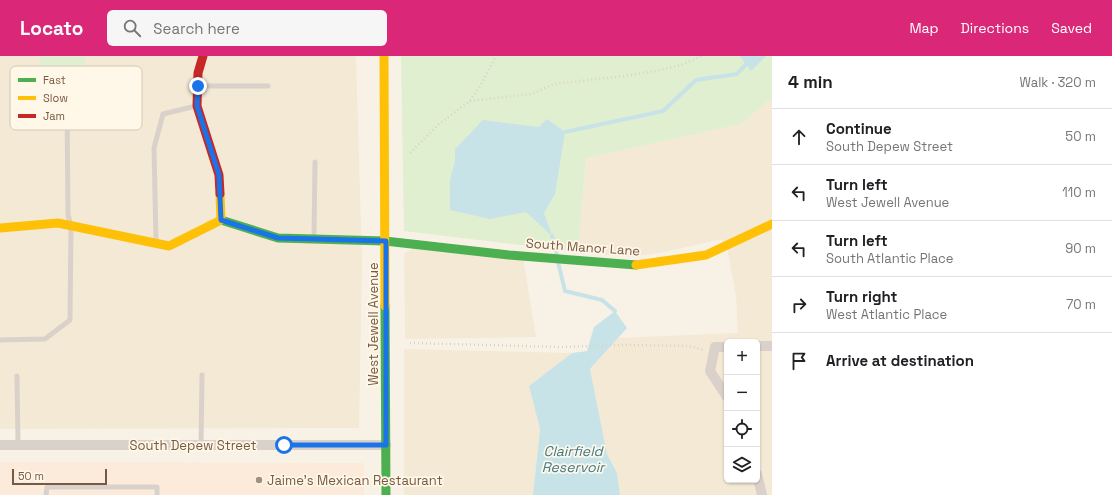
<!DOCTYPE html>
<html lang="en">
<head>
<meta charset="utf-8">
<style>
	:root { --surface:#fff; --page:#f6f6f6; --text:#202124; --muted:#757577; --line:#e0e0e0; --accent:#db2777 }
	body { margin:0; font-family:"Space Grotesk",sans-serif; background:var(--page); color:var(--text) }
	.controls { position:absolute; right:12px; bottom:12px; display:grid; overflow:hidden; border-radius:6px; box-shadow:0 1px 3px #0004 }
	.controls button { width:36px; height:36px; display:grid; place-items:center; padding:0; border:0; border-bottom:1px solid var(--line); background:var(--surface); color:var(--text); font:20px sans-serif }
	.scale { position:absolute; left:12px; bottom:10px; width:95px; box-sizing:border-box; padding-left:4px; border:2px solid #775a44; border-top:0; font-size:11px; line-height:14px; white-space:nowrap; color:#775a44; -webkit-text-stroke:3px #fff7e7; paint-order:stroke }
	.stop { position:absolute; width:12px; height:12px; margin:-9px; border:3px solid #1a73e8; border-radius:50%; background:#fff }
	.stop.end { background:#1a73e8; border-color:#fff; box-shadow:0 1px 4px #0008 }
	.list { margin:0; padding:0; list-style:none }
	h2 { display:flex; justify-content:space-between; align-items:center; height:52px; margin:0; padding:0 16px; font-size:17px }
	h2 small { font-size:13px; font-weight:400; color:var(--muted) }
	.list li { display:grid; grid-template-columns:26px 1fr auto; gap:12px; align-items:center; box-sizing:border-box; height:56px; padding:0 16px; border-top:1px solid var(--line) }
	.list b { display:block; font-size:15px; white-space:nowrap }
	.list p { margin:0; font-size:13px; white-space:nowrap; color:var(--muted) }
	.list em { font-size:13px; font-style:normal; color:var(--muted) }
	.icon { flex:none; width:22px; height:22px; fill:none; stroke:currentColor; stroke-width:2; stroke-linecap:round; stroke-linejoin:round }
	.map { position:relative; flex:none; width:772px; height:439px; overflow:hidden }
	header { display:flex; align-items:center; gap:24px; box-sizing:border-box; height:56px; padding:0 20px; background:var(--accent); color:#fff }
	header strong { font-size:19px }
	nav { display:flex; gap:22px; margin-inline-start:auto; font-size:14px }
	.search { width:280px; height:36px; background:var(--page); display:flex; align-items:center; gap:10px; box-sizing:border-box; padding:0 14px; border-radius:6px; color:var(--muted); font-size:15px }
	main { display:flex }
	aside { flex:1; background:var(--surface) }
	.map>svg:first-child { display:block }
</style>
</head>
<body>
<header>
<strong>Locato</strong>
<div class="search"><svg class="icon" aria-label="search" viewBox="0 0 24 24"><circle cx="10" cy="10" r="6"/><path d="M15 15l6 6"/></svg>Search here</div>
<nav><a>Map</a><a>Directions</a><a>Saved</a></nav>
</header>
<main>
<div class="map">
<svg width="772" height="439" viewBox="0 0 772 439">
	<rect width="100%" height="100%" fill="#f8f2e6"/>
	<!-- residential -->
	<g fill="#f4e9d5" fill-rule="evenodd">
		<path d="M 0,0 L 356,0 L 362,206 L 359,372 L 0,373 Z"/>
		<path d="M 772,42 L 772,439 L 620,439 L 617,417 L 607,398 L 590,313 L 618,282 L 738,277 L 736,240 L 727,192 L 721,183 L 665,196 L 631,201 L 578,196 L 586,102 L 741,68 ZM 727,286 L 757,286 L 757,424 L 727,424 Z"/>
		<path d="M 412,193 L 523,201 L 536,281 L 405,283 L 404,201 L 405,197 Z"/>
		<path d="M 404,293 L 572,297 L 529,330 L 540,373 L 533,439 L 404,439 Z"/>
	</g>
	<!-- commercial -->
	<path fill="#fceadb" d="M 0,406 L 364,407 L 364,439 L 0,439 Z"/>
	<!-- green -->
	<g fill="#e0efcf">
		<rect x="40" y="0" width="45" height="13"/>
		<path d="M 401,0 L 772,0 L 772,42 L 741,68 L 586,102 L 578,196 L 404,175 Z"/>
	</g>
	<!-- water -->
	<g fill="#c7e3e8">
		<path d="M 740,0 L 766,0 L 751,15 Z"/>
		<path d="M 547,63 L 565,76 L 555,138 L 544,157 L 552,180 L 526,156 L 490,163 L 450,154 L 450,124 L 455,105 L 455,93 L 483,64 L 539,71 Z"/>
		<path d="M 615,255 L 627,272 L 590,313 L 607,398 L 617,417 L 620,439 L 533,439 L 540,373 L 529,330 L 572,297 L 587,295 L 594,271 Z"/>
	</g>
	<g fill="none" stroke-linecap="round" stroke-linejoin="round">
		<!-- stream -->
		<g stroke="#c7e3e8" stroke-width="4">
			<path d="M 565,76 L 663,55 L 696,24 L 737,18 L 747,7"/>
			<path d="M 552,180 L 557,199"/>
			<path d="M 558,206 L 565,235 L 602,244 L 615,255"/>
		</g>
		<!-- path -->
		<g stroke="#dad2ca" stroke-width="2.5" stroke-dasharray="1 3" stroke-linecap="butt">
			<path d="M 470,45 L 532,38 L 554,28 L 624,20 L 655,15 L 681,9 L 702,0"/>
			<path d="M 410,97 L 439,68 L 470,45 L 481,28 L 496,0"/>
			<path d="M 410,287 L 561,291 L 626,289 L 689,290 L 704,294"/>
		</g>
		<!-- lane -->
		<g stroke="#dad2ca" stroke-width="5">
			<path d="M 199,30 L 268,30"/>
			<path d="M 314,181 L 315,106"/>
			<path d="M 156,185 L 154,92 L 163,58 L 196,50"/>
			<path d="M 0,284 L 45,283 L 70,264 L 71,170 L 68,159 L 67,49"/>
			<path d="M 17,320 L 18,389"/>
			<path d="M 201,389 L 202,319"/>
			<path d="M 46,439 L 47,431 L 157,431 L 157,439"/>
		</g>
		<!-- street -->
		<g stroke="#dad2ca" stroke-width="10">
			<path d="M 757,290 L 772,290"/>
			<path d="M 727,291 L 715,291 L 710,315 L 727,341"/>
			<path d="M 0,389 L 386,389"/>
			<path d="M 757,418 L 762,439"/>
		</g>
		<!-- fast -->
		<g stroke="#4caf50" stroke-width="9">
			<path d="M 221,164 L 278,182 L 385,185 L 509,199 L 636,209"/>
			<path d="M 385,250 L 386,439"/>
		</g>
		<!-- slow -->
		<g stroke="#ffc107" stroke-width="9">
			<path d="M 384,0 L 385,250"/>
			<path d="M 0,172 L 58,167 L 169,190 L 221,164 L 220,138"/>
			<path d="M 636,209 L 706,199 L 772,168"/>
		</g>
		<!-- jam -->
		<path stroke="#c62828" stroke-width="9" d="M 203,0 L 198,17 L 197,50 L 219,119 L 220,138"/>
	</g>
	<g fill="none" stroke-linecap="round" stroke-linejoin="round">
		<!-- route -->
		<path stroke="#1a73e8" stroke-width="5" d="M 198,30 L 197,50 L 219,119 L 221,164 L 278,182 L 386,185 L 386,389 L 284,389"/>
	</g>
	<!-- markers -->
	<circle fill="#a48f7d" stroke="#fff7e7" stroke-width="1.5" cx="259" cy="424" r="4"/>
	<g text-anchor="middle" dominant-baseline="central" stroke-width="3.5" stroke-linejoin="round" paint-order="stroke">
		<!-- street labels -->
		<g font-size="13" fill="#775a44" stroke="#fff7e7">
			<text transform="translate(583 191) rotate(4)">South Manor Lane</text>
			<text transform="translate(373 268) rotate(-90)">West Jewell Avenue</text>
			<text x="193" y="389">South Depew Street</text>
		</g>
		<!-- poi labels -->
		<g font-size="13" fill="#775a44" stroke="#fff7e7" text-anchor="start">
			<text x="267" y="424">Jaime's Mexican Restaurant</text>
		</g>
		<!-- water labels -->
		<g font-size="14" font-style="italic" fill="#3c7a8d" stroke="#fff7e7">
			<text x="573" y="395">Clairfield<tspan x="573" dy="16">Reservoir</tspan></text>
		</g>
	</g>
	<!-- legend -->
	<rect x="10" y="10" width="132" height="64" rx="6" fill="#fff7e7" stroke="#d6c8b6" stroke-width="1"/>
	<rect x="18" y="22" width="18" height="4" fill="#4caf50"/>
	<rect x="18" y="40" width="18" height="4" fill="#ffc107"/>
	<rect x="18" y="58" width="18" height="4" fill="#c62828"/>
	<g font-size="11" fill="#775a44">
		<text x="43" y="28">Fast</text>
		<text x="43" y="46">Slow</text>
		<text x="43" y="64">Jam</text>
	</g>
</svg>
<div class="controls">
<button>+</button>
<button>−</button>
<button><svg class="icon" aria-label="locate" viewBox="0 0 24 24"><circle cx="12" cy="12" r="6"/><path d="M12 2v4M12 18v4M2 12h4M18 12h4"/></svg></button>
<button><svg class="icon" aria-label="layers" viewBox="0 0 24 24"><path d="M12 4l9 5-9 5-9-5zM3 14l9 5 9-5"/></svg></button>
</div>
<div class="scale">50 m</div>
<div class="stop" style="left:284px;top:389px"></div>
<div class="stop end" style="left:198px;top:30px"></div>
</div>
<aside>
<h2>4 min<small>Walk · 320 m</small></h2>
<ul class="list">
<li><svg class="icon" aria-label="ahead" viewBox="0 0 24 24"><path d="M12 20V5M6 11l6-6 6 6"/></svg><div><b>Continue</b><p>South Depew Street</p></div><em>50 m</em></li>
<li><svg class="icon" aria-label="left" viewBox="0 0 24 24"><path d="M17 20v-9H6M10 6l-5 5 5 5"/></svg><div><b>Turn left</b><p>West Jewell Avenue</p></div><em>110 m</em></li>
<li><svg class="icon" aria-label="left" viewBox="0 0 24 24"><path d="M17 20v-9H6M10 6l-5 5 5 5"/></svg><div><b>Turn left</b><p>South Atlantic Place</p></div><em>90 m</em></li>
<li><svg class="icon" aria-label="right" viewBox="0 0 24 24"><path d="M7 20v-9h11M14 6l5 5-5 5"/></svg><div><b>Turn right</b><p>West Atlantic Place</p></div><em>70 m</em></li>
<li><svg class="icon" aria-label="arrive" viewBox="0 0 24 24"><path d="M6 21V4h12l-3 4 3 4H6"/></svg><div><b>Arrive at destination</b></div></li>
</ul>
</aside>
</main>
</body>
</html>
